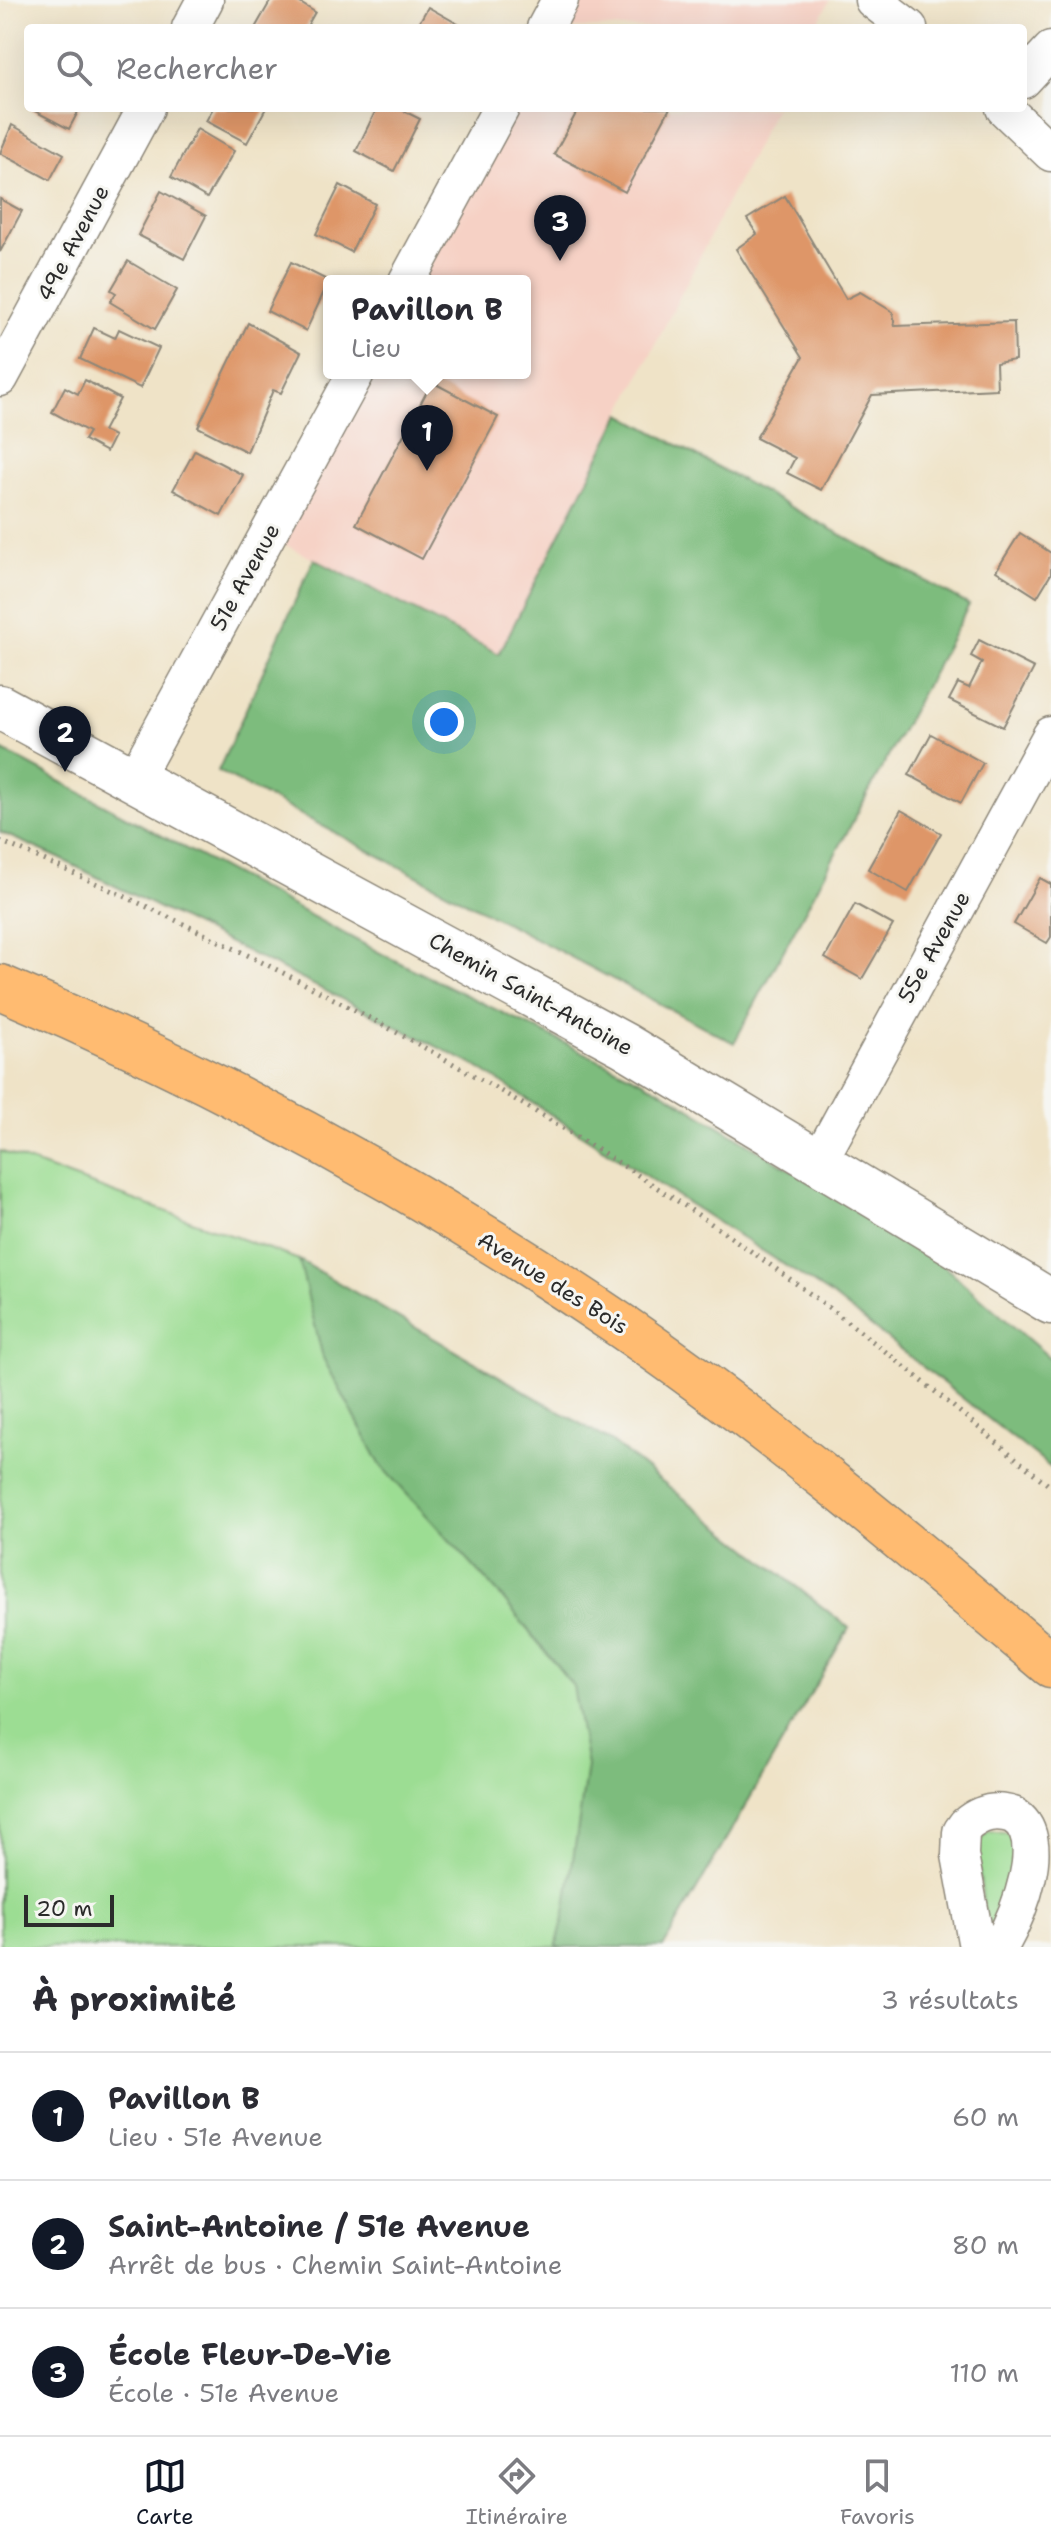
<!DOCTYPE html>
<html lang="fr">
<head>
<meta charset="utf-8">
<style>
	:root { --surface:#fff; --page:#f7f7f7; --text:#2b2b33; --muted:#7c7c81; --line:#e1e1e2; --accent:#111827 }
	body { margin:0; font-family:"Shantell Sans",sans-serif; background:var(--page); color:var(--text) }
	.scale { position:absolute; left:24px; bottom:20px; width:90px; box-sizing:border-box; padding-left:8px; border:4px solid #2b2b2b; border-top:0; font-size:22px; line-height:28px; white-space:nowrap; color:#2b2b2b; -webkit-text-stroke:6px #f6f6f2; paint-order:stroke }
	.you { position:absolute; left:444px; top:722px; width:28px; height:28px; margin:-20px; border:6px solid #fff; border-radius:50%; background:#1a73e8; box-shadow:0 0 0 12px #1a73e833 }
	.badge { display:grid; place-items:center; width:52px; height:52px; border-radius:50%; background:var(--accent); color:#fff; font-size:26px; font-weight:700 }
	.pin { position:absolute; translate:-50% -66px; filter:drop-shadow(0 2px 4px #0008) }
	.pin::after { content:''; position:absolute; top:42px; width:28px; height:24px; background:inherit; clip-path:polygon(0 0,100% 0,50% 100%) }
	.popup { position:absolute; left:323px; top:275px; width:208px; height:104px; box-sizing:border-box; display:grid; place-content:center; border-radius:8px; background:var(--surface); filter:drop-shadow(0 2px 6px #0005); font-size:26px; white-space:nowrap; color:var(--muted) }
	.popup b { font-size:30px; color:var(--text) }
	.popup::after { content:''; position:absolute; left:50%; top:100%; margin-left:-16px; border:16px solid transparent; border-top-color:var(--surface) }
	.list { margin:0; padding:0; list-style:none }
	h2 { display:flex; justify-content:space-between; align-items:center; height:104px; margin:0; padding:0 32px; font-size:34px }
	h2 small { font-size:26px; font-weight:400; color:var(--muted) }
	.list li { display:grid; grid-template-columns:52px 1fr auto; gap:24px; align-items:center; box-sizing:border-box; height:128px; padding:0 32px; border-top:2px solid var(--line) }
	.list b { display:block; font-size:30px; white-space:nowrap }
	.list p { margin:0; font-size:26px; white-space:nowrap; color:var(--muted) }
	.list em { font-size:26px; font-style:normal; color:var(--muted) }
	.icon { flex:none; width:44px; height:44px; fill:none; stroke:currentColor; stroke-width:2; stroke-linecap:round; stroke-linejoin:round }
	.map { position:relative; flex:none; width:1051px; height:1947px; overflow:hidden }
	.search { position:absolute; background:var(--surface); box-shadow:0 8px 32px #0002; left:24px; right:24px; top:24px; height:88px; display:flex; align-items:center; gap:20px; box-sizing:border-box; padding:0 28px; border-radius:8px; color:var(--muted); font-size:30px }
	.sheet { height:488px; background:var(--surface) }
	nav { display:flex; justify-content:space-around; align-items:center; box-sizing:border-box; height:112px; border-top:2px solid var(--line); background:var(--surface); font-size:22px; color:var(--muted) }
	nav a { display:grid; justify-items:center; gap:4px }
	nav .on { color:var(--accent) }
	.map>svg:first-child { display:block }
</style>
</head>
<body>
<div class="map">
<svg width="1051" height="1947" viewBox="0 0 1051 1947">
	<rect width="100%" height="100%" fill="#f6f6f2"/>
	<filter id="ink" filterUnits="userSpaceOnUse"><feTurbulence type="fractalNoise" baseFrequency=".0125" numOctaves="2"/><feDisplacementMap in="SourceGraphic" scale="16" xChannelSelector="R" yChannelSelector="G"/><feConvolveMatrix kernelMatrix="1 2 1 2 8 2 1 2 1" color-interpolation-filters="sRGB"/></filter>
	<filter id="wash" filterUnits="userSpaceOnUse"><feTurbulence type="fractalNoise" baseFrequency=".006" numOctaves="4" result="noise"/><feDisplacementMap in="SourceGraphic" scale="32" xChannelSelector="R" yChannelSelector="G"/><feGaussianBlur stdDeviation="1.8" result="paint"/><feColorMatrix in="noise" values="0 0 0 0 0 0 0 0 0 0 0 0 0 0 0 0 0 1.4 0 .05"/><feComposite in="paint" operator="in"/></filter>
	<g filter="url(#wash)">
		<rect width="100%" height="100%" fill="#efe3c7"/>
		<!-- built -->
		<g fill="#f6d1c5">
			<path d="M 558,0 L 830,0 L 815,28 L 543,28 Z"/>
			<path d="M 501,108 L 775,108 L 499,654 L 276,540 L 363,373 L 525,373 L 525,281 L 411,281 Z"/>
		</g>
		<!-- green -->
		<g fill="#9cdd93" stroke="#64845f" stroke-width="2">
			<path d="M 0,1151 L 299,1260 L 612,1442 L 849,1628 L 663,1947 L 0,1947 Z"/>
			<path d="M 988,1831 L 1006,1833 L 1014,1838 L 1016,1878 L 987,1936 L 976,1843 Z"/>
		</g>
		<!-- forest -->
		<g fill="#7dbc7d" stroke="#547454" stroke-width="2">
			<path d="M 621,414 L 969,605 L 734,1043 L 218,771 L 314,559 L 499,654 Z"/>
			<path d="M 0,749 L 384,955 L 653,1086 L 930,1254 L 1051,1359 L 1051,1468 L 834,1297 L 474,1065 L 59,858 L 0,832 Z"/>
			<path d="M 299,1260 L 612,1442 L 849,1628 L 663,1947 L 556,1947 L 565,1913 L 587,1766 L 573,1686 L 500,1595 L 381,1466 L 323,1358 Z"/>
		</g>
		<g id="blocks">
			<!-- building -->
			<g fill="#de9668">
				<path d="M 271,0 L 295,0 L 315,12 L 306,28 L 255,28 Z"/>
				<path d="M 428,7 L 465,28 L 416,28 Z"/>
				<path d="M 29,108 L 80,108 L 69,129 Z"/>
				<path d="M 213,108 L 266,108 L 247,143 L 206,121 Z"/>
				<path d="M 377,108 L 398,108 L 420,119 L 394,171 L 356,151 Z"/>
				<path d="M 579,108 L 670,108 L 625,192 L 554,154 Z"/>
				<path d="M 12,125 L 64,154 L 50,180 L 0,153 Z"/>
				<path d="M 197,129 L 234,151 L 207,198 L 171,177 Z"/>
				<path d="M 340,185 L 375,204 L 351,252 L 316,234 Z"/>
				<path d="M 161,191 L 206,216 L 184,259 L 138,235 Z"/>
				<path d="M 785,196 L 846,299 L 860,292 L 893,312 L 895,326 L 1014,322 L 1015,360 L 996,363 L 997,389 L 872,395 L 821,490 L 787,473 L 795,458 L 756,438 L 803,357 L 736,249 L 757,234 L 747,219 Z"/>
				<path d="M 0,199 L 22,211 L 0,252 Z"/>
				<path d="M 128,261 L 177,290 L 155,329 L 110,302 L 116,293 L 111,290 Z"/>
				<path d="M 291,262 L 329,281 L 306,331 L 267,311 Z"/>
				<path d="M 248,323 L 301,352 L 281,393 L 273,390 L 247,452 L 198,427 Z"/>
				<path d="M 94,328 L 115,338 L 119,329 L 159,348 L 140,388 L 80,359 Z"/>
				<path d="M 85,380 L 120,399 L 103,431 L 114,436 L 106,452 L 84,440 L 89,432 L 52,412 L 65,387 L 78,394 Z"/>
				<path d="M 432,382 L 498,417 L 422,559 L 356,524 Z"/>
				<path d="M 195,450 L 243,475 L 221,516 L 173,490 Z"/>
				<path d="M 1020,533 L 1051,553 L 1051,574 L 1037,597 L 996,571 Z"/>
				<path d="M 979,640 L 1034,668 L 1003,727 L 949,700 L 958,683 L 969,688 L 982,662 L 971,656 Z"/>
				<path d="M 931,734 L 983,763 L 961,803 L 909,775 Z"/>
				<path d="M 901,810 L 941,833 L 908,892 L 868,869 Z"/>
				<path d="M 1040,878 L 1051,884 L 1051,937 L 1047,943 L 1014,924 Z"/>
				<path d="M 855,904 L 893,925 L 862,979 L 825,958 Z"/>
			</g>
		</g>
	</g>
	<g filter="url(#ink)">
		<use href="#blocks" fill-opacity="0" stroke="#8d8779" stroke-width="2"/>
		<g fill="none" stroke-linecap="round" stroke-linejoin="round">
			<defs>
				<g id="minor">
					<path d="M 873,0 L 909,28"/>
					<path d="M 190,28 L 205,0"/>
					<path d="M 545,28 L 560,0"/>
					<path d="M 1023,80 L 1051,50"/>
					<path d="M 1004,108 L 1051,153"/>
					<path d="M 407,281 L 501,108"/>
					<path d="M 0,378 L 146,108"/>
					<path d="M 133,781 L 356,373"/>
					<path d="M 819,1161 L 1051,735"/>
					<path d="M 977,1947 L 960,1855 L 961,1832 L 966,1825 C 980,1813 995,1809 1013,1815 C 1051,1837 1018,1915 1000,1947"/>
				</g>
				<path id="tertiary" d="M 0,707 L 624,1045 L 1051,1302"/>
				<path id="primary" d="M 0,987 C 215,1078 427,1193 620,1325 C 771,1428 911,1547 1051,1665"/>
			</defs>
			<!-- minor casing -->
			<use href="#minor" stroke="#8d8779" stroke-width="39"/>
			<!-- tertiary casing -->
			<use href="#tertiary" stroke="#8d8779" stroke-width="47"/>
			<!-- primary casing -->
			<use href="#primary" stroke="#8d8779" stroke-width="47"/>
			<!-- path -->
			<path stroke="#8d8779" stroke-width="5" stroke-dasharray="2 6" stroke-linecap="butt" d="M 0,841 C 286,964 563,1111 813,1296 C 895,1356 972,1423 1051,1487"/>
			<!-- minor -->
			<use href="#minor" stroke="#fff" stroke-width="36"/>
			<!-- tertiary -->
			<use href="#tertiary" stroke="#fff" stroke-width="44"/>
			<!-- primary -->
			<use href="#primary" stroke="#ffbb71" stroke-width="44"/>
		</g>
	</g>
	<g text-anchor="middle" dominant-baseline="central" stroke-width="6" stroke-linejoin="round" paint-order="stroke">
		<!-- street labels -->
		<g font-size="22" fill="#2b2b2b" stroke="#f6f6f2">
			<text transform="translate(73 243) rotate(-62)">49e Avenue</text>
			<text transform="translate(245 577) rotate(-61)">51e Avenue</text>
			<text transform="translate(934 947) rotate(-61)">55e Avenue</text>
			<text transform="translate(531 994) rotate(29)">Chemin Saint-Antoine</text>
			<text transform="translate(553 1283) rotate(32)">Avenue des Bois</text>
		</g>
	</g>
</svg>
<div class="scale">20 m</div>
<div class="you"></div>
<div class="pin badge" style="left:427px;top:471px">1</div>
<div class="popup"><b>Pavillon B</b>Lieu</div>
<div class="pin badge" style="left:65px;top:772px">2</div>
<div class="pin badge" style="left:560px;top:261px">3</div>
<div class="search"><svg class="icon" aria-label="search" viewBox="0 0 24 24"><circle cx="10" cy="10" r="6"/><path d="M15 15l6 6"/></svg>Rechercher</div>
</div>
<section class="sheet">
<h2>À proximité<small>3 résultats</small></h2>
<ul class="list">
<li><span class="badge">1</span><div><b>Pavillon B</b><p>Lieu · 51e Avenue</p></div><em>60 m</em></li>
<li><span class="badge">2</span><div><b>Saint-Antoine / 51e Avenue</b><p>Arrêt de bus · Chemin Saint-Antoine</p></div><em>80 m</em></li>
<li><span class="badge">3</span><div><b>École Fleur-De-Vie</b><p>École · 51e Avenue</p></div><em>110 m</em></li>
</ul>
</section>
<nav>
<a class="on"><svg class="icon" aria-label="map" viewBox="0 0 24 24"><path d="M3 6l6-2 6 2 6-2v14l-6 2-6-2-6 2zM9 4v14M15 6v14"/></svg>Carte</a>
<a><svg class="icon" aria-label="directions" viewBox="0 0 24 24"><path d="M12 3l9 9-9 9-9-9zM9 14v-3h6M13 9l2 2-2 2"/></svg>Itinéraire</a>
<a><svg class="icon" aria-label="saved" viewBox="0 0 24 24"><path d="M7 4h10v16l-5-4-5 4z"/></svg>Favoris</a>
</nav>
</body>
</html>
